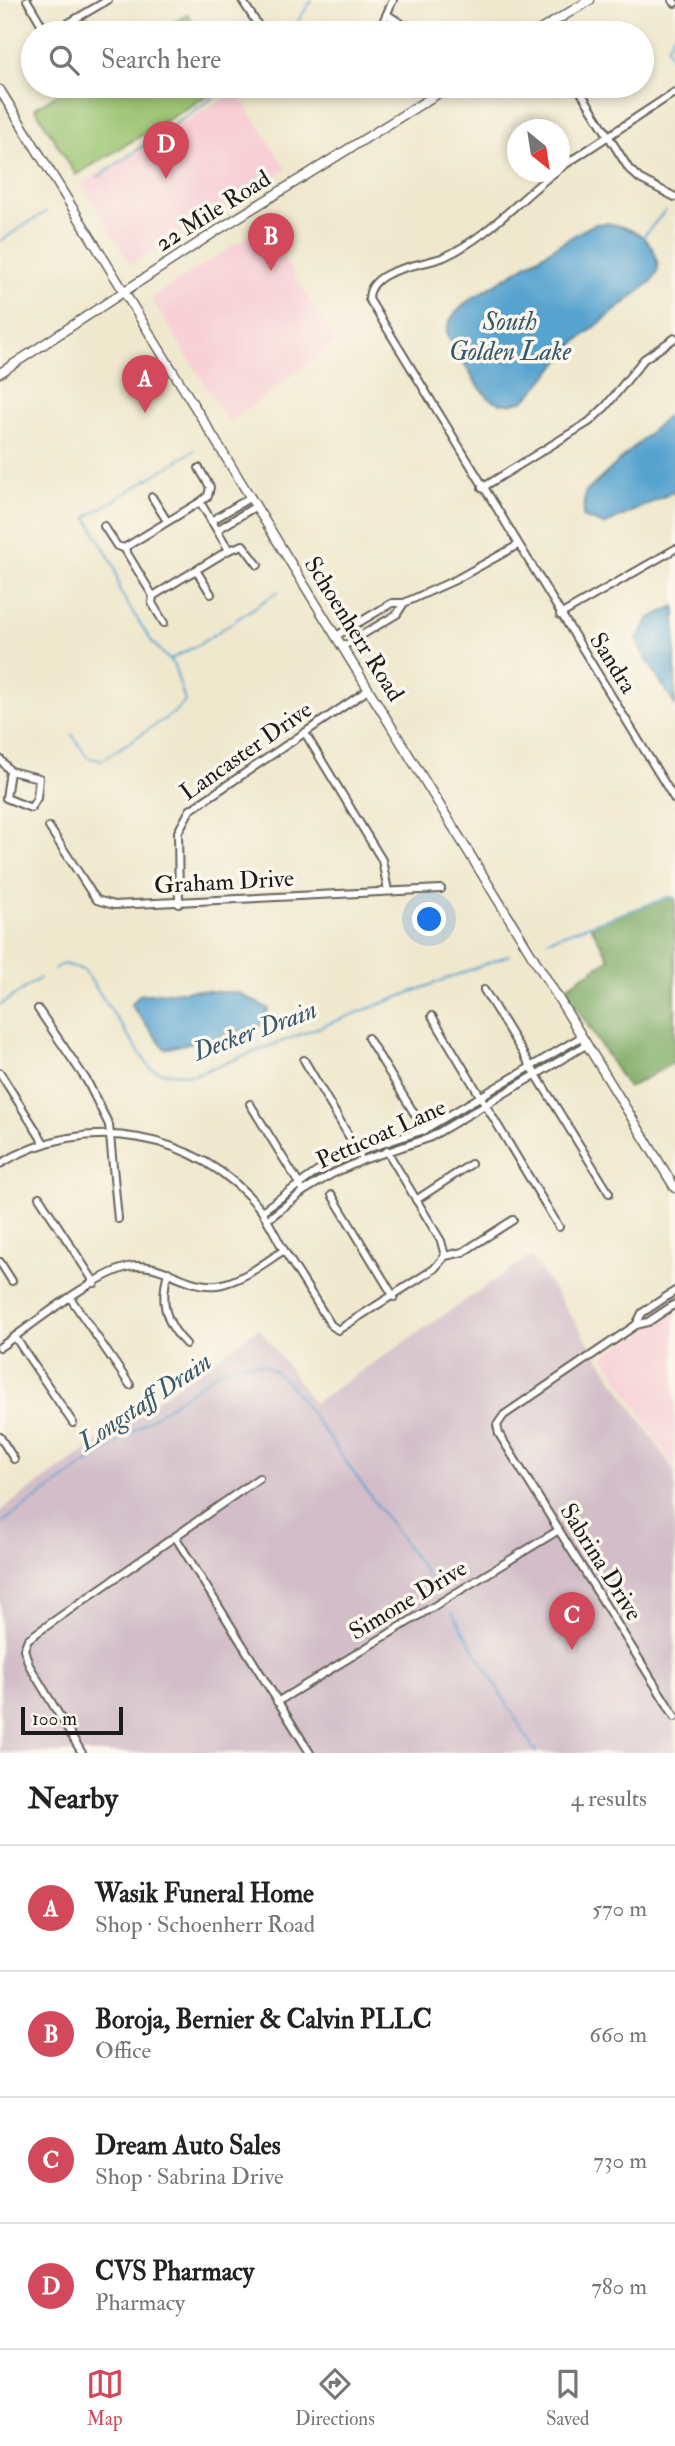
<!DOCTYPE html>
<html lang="en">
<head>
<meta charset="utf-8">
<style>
	:root { --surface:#fff; --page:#f2f2f2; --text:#222; --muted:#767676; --line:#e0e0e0; --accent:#d1495b }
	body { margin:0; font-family:"IM FELL Double Pica",serif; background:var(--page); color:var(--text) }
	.compass { position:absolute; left:507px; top:119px; width:63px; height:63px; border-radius:50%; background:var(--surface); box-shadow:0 4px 10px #0003; rotate:150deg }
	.scale { position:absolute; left:21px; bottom:18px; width:102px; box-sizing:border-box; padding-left:7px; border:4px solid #1c1c1c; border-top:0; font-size:19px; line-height:24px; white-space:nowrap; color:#1c1c1c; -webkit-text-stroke:5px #fbf7ec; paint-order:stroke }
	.you { position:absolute; left:430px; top:920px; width:24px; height:24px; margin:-18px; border:5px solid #fff; border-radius:50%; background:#1a73e8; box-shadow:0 0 0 10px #1a73e833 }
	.badge { display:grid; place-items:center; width:46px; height:46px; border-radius:50%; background:var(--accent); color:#fff; font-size:23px; font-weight:700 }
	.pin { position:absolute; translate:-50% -58px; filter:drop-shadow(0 2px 4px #0008) }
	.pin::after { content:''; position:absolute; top:37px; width:24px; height:21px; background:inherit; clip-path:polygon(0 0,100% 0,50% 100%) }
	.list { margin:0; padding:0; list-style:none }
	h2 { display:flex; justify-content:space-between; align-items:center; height:91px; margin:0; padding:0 28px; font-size:30px }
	h2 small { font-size:23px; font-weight:400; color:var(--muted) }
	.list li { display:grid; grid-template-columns:46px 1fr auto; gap:21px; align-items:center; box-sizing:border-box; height:126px; padding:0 28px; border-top:2px solid var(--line) }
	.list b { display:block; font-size:26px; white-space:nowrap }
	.list p { margin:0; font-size:23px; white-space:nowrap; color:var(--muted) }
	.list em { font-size:23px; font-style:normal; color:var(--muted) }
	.icon { flex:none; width:38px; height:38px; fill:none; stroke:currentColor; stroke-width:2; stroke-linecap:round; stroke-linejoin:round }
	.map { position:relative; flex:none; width:675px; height:1753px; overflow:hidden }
	.search { position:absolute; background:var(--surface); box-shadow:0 4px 10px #0003; left:21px; right:21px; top:21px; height:77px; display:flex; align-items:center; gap:18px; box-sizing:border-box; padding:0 24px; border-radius:38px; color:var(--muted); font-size:26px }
	.sheet { height:595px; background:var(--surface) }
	nav { display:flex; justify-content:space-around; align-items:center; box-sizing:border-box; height:98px; border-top:2px solid var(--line); background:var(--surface); font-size:19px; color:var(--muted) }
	nav a { display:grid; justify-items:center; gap:4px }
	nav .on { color:var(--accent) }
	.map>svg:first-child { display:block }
</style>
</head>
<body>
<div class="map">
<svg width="675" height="1753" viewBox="0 0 675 1753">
	<rect width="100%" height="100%" fill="#fbf7ec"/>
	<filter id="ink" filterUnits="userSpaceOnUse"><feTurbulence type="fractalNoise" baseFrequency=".0143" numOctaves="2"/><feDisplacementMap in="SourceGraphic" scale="14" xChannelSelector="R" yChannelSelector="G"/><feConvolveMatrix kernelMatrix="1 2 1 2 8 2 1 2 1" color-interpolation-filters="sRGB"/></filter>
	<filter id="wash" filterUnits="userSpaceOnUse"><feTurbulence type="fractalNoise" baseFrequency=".00686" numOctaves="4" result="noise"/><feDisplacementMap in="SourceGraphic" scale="28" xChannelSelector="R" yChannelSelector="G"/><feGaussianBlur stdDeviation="1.57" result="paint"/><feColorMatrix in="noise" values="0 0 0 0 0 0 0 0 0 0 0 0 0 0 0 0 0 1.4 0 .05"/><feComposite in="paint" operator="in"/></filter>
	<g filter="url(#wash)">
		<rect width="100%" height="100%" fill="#efe8cd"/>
		<!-- built -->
		<g fill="#f7cfd5">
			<path d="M 237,91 L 286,169 L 130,265 L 81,183 Z"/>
			<path d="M 264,226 L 336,343 L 229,423 L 151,298 Z"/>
			<path d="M 675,1309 L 675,1469 L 604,1356 Z"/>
		</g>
		<!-- industrial -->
		<path fill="#d2bdc8" d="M 531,1256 L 675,1472 L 675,1753 L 0,1753 L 0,1511 L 259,1328 L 314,1403 Z"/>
		<!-- green -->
		<g fill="#9ac36f" stroke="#5b7046" stroke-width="2">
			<path d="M 188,14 L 200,33 L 157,33 Z"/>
			<path d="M 71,86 L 223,86 L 76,175 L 35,108 Z"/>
		</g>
		<!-- forest -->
		<path fill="#7ba962" stroke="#4c623f" stroke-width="2" d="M 670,897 L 675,898 L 675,1062 L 628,1088 L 564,988 L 610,959 L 590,925 Z"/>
		<!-- water -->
		<g fill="#57a3cf" stroke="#3a6076" stroke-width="2">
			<path d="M 607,223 C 636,229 656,238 658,270 L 652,281 L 576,342 L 535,390 L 524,400 L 511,404 L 501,404 L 489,398 L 476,383 L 447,335 C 446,320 457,311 468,301 L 581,231 L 595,224 Z"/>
			<path d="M 675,409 L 675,491 L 604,525 L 583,517 L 585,493 Z"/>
			<path d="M 675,606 L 675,705 L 639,647 L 637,639 L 650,618 Z"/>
			<path d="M 195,990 L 239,993 L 269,1009 L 260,1026 L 165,1049 L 131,1005 L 139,995 Z"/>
		</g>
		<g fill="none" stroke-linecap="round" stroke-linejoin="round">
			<!-- stream -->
			<g stroke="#57a3cf" stroke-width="2">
				<path d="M 290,33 L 312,0"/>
				<path d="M 675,33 L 667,47 L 675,69"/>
				<path d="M 98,177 L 230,86"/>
				<path d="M 643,237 L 665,211"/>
				<path d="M 0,241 L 46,212"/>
				<path d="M 171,659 L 200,644 L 279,591"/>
				<path d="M 72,734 L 88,758 L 102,760 L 175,712 L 185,701 L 174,665 L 152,642 L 120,592 L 115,568 L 87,517 L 195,450"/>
				<path d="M 547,940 L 670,897 L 675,898"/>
				<path d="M 54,969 L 63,964 L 84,970 L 150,1068 L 160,1072 L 194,1075 L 509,955"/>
				<path d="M 0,1005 L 40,978"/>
				<path d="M 0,1524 L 221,1370 C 261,1354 275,1367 300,1398 L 433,1583"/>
				<path d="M 452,1612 L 536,1753"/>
			</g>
		</g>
	</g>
	<g filter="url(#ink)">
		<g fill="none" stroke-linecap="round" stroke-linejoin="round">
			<defs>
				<g id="minor">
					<path d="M 27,0 L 43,27 L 53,32 L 108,0"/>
					<path d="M 242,0 L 263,33"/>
					<path d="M 672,0 L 675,3"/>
					<path d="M 388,15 L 416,33"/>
					<path d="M 378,33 L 393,0"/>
					<path d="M 295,86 L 307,92 L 321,86"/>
					<path d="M 577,86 L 629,169 L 640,179 L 675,197"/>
					<path d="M 560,168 L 675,92"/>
					<path d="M 555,172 C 518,200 488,237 444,257 C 422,266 369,268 369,299 L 675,800"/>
					<path d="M 199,468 L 210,487 L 208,496 L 200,502"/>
					<path d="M 482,488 L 589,422 L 606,406 L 644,359 L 675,338"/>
					<path d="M 152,497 L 167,521"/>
					<path d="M 200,502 L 229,550 L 153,596 L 124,548 Z"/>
					<path d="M 211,521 L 251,497"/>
					<path d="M 104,526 L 117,546 L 124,548"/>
					<path d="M 217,530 L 256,506"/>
					<path d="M 229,550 L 243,545 L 258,565"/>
					<path d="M 196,570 L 211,594"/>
					<path d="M 153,596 L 152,603 L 164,623"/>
					<path d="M 404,603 L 455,580 L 518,545"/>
					<path d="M 560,615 L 675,549"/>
					<path d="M 336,636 L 392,603 L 404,603 L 397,614 L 342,647"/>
					<path d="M 305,733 L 382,860 L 388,891"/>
					<path d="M 0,759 L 10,771 L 6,798 L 31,808 L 37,798 L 39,778 L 10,771"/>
					<path d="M 49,827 L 91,892 L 97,900 L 114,905 L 441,889"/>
					<path d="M 179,904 L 178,832 L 190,810 L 368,690"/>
					<path d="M 484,990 L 609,1193"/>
					<path d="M 38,1009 L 87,1081 L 109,1125 L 118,1219"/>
					<path d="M 432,1016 L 559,1227"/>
					<path d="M 368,1038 L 425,1131"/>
					<path d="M 304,1060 L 360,1155"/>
					<path d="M 0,1073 L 44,1143"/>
					<path d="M 250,1104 L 301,1187"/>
					<path d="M 387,1151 L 441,1241 L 445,1256"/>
					<path d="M 0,1164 C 85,1112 198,1131 261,1210 C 270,1223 277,1239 285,1252 C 300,1276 316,1301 331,1325 L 338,1330 L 434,1269 L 445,1256"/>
					<path d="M 332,1195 L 394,1297"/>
					<path d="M 39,1197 L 95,1283"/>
					<path d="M 416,1200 L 471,1164"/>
					<path d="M 262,1211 L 318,1171 L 358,1152 L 424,1130 L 581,1037"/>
					<path d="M 267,1220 L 304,1191 L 332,1174 L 363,1160 L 429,1138 L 586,1045"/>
					<path d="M 445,1256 L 463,1252 L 513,1220"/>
					<path d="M 0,1262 L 12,1281"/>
					<path d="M 168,1272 C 160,1301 164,1322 186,1344"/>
					<path d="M 71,1299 L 130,1385"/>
					<path d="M 675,1304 L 648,1322 L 636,1325 L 504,1415 L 497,1425 L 499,1434 L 675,1717"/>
					<path d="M 636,1325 L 642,1313 L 675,1291"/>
					<path d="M 15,1337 L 73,1423"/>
					<path d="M 0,1347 C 31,1326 93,1275 128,1267 C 161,1260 186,1289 217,1285 C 241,1282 264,1263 284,1250"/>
					<path d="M 0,1437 L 14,1459"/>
					<path d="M 176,1538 L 310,1753"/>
					<path d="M 277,1702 L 559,1530"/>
					<path d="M 82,1753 L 29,1665 L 24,1649 L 28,1639 L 259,1478"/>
				</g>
				<g id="tertiary">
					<path d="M 535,33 L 590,0"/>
					<path d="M 0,90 L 675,1188"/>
					<path d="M 0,373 L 221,228 L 450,86"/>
				</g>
			</defs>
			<!-- minor casing -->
			<use href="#minor" stroke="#66635a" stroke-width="10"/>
			<!-- tertiary casing -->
			<use href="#tertiary" stroke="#66635a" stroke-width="11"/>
			<!-- minor -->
			<use href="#minor" stroke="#fff" stroke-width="6"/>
			<!-- tertiary -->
			<use href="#tertiary" stroke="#fff" stroke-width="8"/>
		</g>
	</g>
	<g text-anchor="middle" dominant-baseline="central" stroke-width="7" stroke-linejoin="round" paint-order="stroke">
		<!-- street labels -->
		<g font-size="24" fill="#1c1c1c" stroke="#fbf7ec">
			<text transform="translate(213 211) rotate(-32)">22 Mile Road</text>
			<text transform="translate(354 629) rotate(58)">Schoenherr Road</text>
			<text transform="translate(613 663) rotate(58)">Sandra</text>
			<text transform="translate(246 751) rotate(-35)">Lancaster Drive</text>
			<text transform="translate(224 882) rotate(-3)">Graham Drive</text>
			<text transform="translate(381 1134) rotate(-24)">Petticoat Lane</text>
			<text transform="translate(601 1562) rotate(58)">Sabrina Drive</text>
			<text transform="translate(408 1600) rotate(-31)">Simone Drive</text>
		</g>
		<!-- water labels -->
		<g font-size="26" font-style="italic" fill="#37596d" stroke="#fbf7ec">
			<text x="510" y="322">South<tspan x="510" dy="30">Golden Lake</tspan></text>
			<text transform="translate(255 1031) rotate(-20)">Decker Drain</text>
			<text transform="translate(145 1402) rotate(-34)">Longstaff Drain</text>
		</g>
	</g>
</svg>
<svg class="compass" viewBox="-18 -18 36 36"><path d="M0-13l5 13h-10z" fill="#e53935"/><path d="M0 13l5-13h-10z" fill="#767676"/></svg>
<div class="scale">100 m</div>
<div class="you"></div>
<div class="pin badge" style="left:145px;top:413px">A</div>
<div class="pin badge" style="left:271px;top:271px">B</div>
<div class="pin badge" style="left:572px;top:1650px">C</div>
<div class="pin badge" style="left:166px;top:179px">D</div>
<div class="search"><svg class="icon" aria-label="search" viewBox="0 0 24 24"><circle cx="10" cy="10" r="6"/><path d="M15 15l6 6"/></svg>Search here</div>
</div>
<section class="sheet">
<h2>Nearby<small>4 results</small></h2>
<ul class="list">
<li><span class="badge">A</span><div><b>Wasik Funeral Home</b><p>Shop · Schoenherr Road</p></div><em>570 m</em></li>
<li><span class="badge">B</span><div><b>Boroja, Bernier &amp; Calvin PLLC</b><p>Office</p></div><em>660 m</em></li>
<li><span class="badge">C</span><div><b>Dream Auto Sales</b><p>Shop · Sabrina Drive</p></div><em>730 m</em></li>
<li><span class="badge">D</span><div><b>CVS Pharmacy</b><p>Pharmacy</p></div><em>780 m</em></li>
</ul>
</section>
<nav>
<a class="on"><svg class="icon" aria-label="map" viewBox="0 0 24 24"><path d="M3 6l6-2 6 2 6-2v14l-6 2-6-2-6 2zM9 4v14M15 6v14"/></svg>Map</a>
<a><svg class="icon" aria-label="directions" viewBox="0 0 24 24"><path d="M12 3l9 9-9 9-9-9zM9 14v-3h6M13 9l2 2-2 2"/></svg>Directions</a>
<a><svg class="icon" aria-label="saved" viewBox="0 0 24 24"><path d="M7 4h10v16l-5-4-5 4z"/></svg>Saved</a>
</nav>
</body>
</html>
